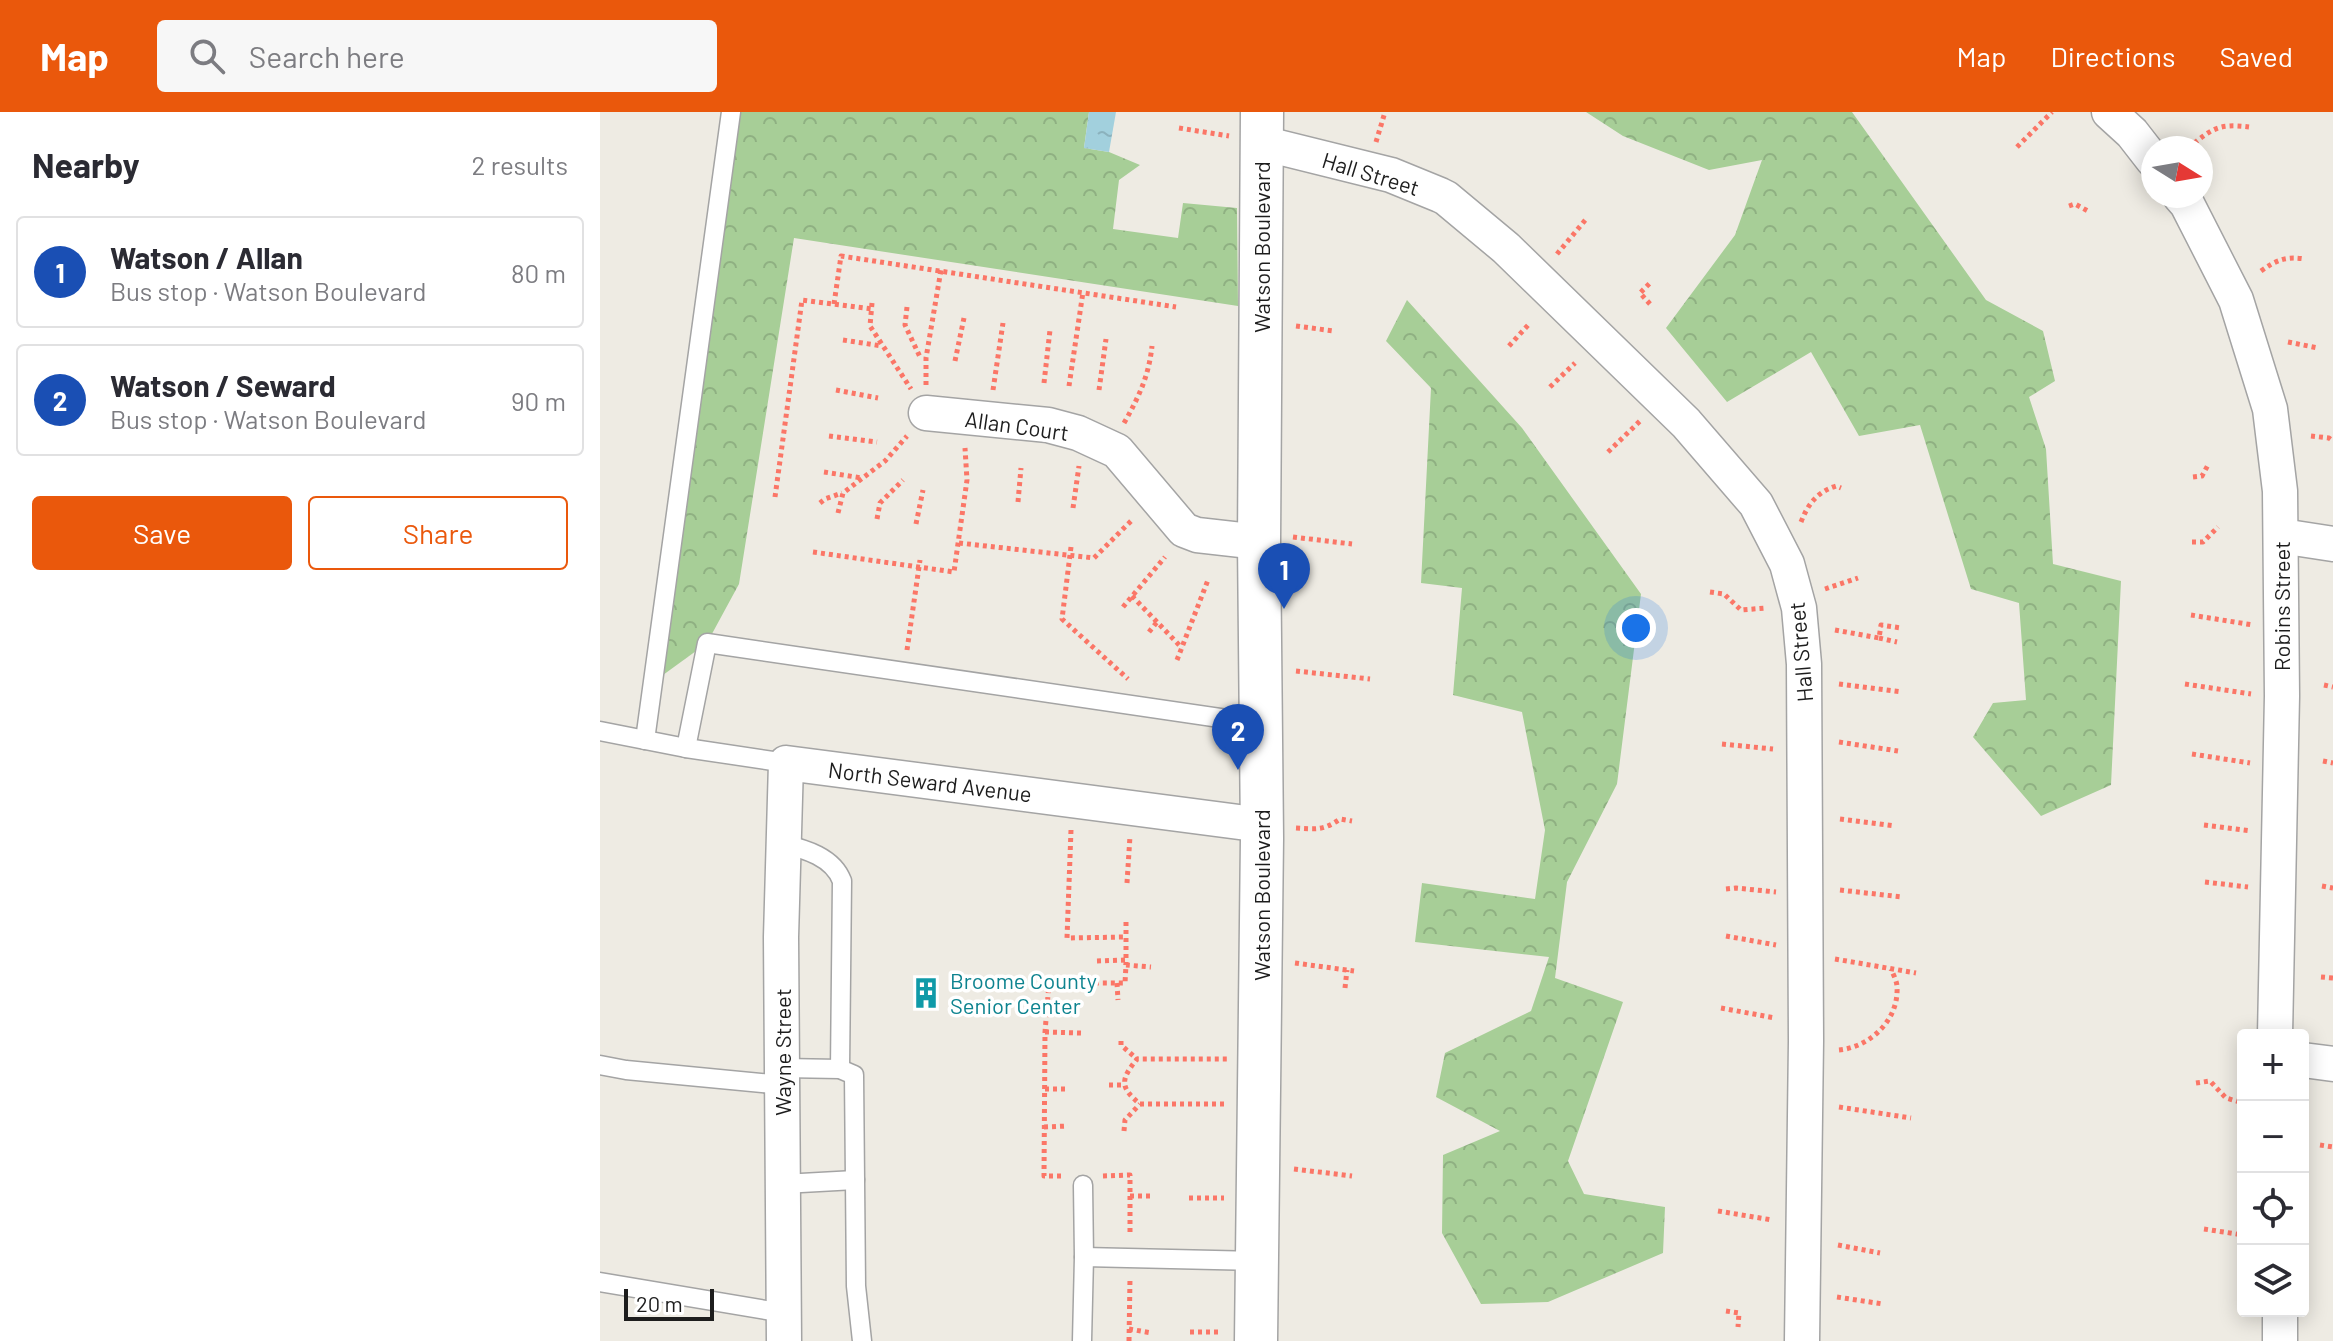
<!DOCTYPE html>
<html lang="en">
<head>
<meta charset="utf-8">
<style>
	:root { --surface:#fff; --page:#f7f7f7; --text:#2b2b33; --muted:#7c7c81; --line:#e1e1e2; --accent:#ea580c }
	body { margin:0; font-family:Barlow,sans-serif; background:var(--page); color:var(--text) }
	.controls { position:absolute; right:24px; bottom:24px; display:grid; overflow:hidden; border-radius:8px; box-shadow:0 4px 20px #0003 }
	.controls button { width:72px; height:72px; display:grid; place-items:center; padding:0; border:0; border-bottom:2px solid var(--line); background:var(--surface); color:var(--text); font:40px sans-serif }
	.compass { position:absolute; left:1541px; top:24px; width:72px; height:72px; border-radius:50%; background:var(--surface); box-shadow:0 4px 20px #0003; rotate:101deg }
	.scale { position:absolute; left:24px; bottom:20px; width:90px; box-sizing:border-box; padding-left:8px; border:4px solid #1d1d1d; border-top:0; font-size:22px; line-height:28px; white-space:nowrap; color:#1d1d1d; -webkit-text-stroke:6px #fff; paint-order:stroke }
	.you { position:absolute; left:1036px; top:516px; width:28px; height:28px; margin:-20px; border:6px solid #fff; border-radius:50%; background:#1a73e8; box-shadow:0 0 0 12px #1a73e833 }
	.badge { display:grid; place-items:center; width:52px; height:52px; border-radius:50%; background:var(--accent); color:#fff; font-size:26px; font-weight:700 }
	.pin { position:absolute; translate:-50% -66px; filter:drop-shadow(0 2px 4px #0008) }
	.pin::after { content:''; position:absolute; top:42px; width:28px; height:24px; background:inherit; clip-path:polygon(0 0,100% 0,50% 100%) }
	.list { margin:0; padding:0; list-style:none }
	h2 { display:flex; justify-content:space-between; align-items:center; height:104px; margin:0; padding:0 32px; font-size:34px }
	h2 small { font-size:26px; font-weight:400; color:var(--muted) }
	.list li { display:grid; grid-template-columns:52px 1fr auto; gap:24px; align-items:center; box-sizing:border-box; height:112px; margin:0 16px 16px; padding:0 16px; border:2px solid var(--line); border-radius:8px }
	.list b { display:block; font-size:30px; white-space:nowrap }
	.list p { margin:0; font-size:26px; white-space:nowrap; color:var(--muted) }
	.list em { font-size:26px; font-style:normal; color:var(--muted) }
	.actions { display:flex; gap:16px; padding:24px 32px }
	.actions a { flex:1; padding:18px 0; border:2px solid var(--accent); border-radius:8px; text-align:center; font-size:28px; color:var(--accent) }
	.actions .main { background:var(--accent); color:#fff }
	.icon { flex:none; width:44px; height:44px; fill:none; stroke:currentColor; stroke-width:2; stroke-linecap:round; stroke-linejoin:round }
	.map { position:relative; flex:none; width:1733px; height:1229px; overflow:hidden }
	header { display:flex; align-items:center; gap:48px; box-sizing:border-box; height:112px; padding:0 40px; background:var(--accent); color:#fff }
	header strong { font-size:38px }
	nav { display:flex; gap:44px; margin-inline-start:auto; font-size:28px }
	.search { width:560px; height:72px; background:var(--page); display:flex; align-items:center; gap:20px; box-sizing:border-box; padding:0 28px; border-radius:8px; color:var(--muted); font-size:30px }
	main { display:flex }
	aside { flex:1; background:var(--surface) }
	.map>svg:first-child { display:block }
</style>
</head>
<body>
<header>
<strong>Map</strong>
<div class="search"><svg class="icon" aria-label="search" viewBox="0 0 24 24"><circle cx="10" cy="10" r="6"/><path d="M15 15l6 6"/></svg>Search here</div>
<nav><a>Map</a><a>Directions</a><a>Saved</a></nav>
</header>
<main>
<aside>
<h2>Nearby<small>2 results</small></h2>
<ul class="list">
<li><span class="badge" style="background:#1a4fb4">1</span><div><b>Watson / Allan</b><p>Bus stop · Watson Boulevard</p></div><em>80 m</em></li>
<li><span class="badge" style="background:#1a4fb4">2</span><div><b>Watson / Seward</b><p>Bus stop · Watson Boulevard</p></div><em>90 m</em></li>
</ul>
<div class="actions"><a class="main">Save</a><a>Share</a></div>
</aside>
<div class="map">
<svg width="1733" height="1229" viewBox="0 0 1733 1229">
	<defs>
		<pattern id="forest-crowns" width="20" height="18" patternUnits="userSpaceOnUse" patternTransform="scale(2)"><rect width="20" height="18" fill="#a7ce97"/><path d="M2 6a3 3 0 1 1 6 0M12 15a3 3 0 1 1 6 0" fill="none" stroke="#8fb082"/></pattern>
		<pattern id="water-ripples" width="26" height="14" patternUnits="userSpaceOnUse" patternTransform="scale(2)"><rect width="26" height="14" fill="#a2d0dd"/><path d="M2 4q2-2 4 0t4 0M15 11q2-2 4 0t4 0" fill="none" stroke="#8bb2bd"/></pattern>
	</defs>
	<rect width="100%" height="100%" fill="#eeebe3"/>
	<!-- forest -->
	<g fill="url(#forest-crowns)">
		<path d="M 132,0 L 489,0 L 484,36 L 509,40 L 540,53 L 519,68 L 513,117 L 578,126 L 583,91 L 637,96 L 638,194 L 194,126 L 139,472 L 107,531 L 63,563 Z"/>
		<path d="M 986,0 L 1252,0 L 1386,188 L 1443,219 L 1455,269 L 1429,285 L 1446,337 L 1453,452 L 1521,469 L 1511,673 L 1441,704 L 1373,625 L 1393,591 L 1426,588 L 1419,491 L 1371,477 L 1320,313 L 1259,324 L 1211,240 L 1127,290 L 1066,216 L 1135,123 L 1162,48 L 1109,58 L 1023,24 Z"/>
		<path d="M 807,188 L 922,316 L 1041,482 L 1017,672 L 967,770 L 955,866 L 1023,890 L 968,1049 L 984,1082 L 1065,1095 L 1063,1141 L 948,1190 L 881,1192 L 842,1121 L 843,1043 L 900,1019 L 836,985 L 845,941 L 931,899 L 949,845 L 815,830 L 822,771 L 935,787 L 945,718 L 922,600 L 853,583 L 862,476 L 821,471 L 831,276 L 786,229 Z"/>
	</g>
	<!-- water -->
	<path fill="url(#water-ripples)" d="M 489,0 L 516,0 L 509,40 L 484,36 Z"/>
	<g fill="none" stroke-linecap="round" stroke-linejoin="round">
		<defs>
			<g id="service">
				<path d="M 0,619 L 86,636 L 186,651"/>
				<path d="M 45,628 L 131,0"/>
				<path d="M 86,636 L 107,531 L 661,612"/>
				<path d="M 183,732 C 205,737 233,745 242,769 L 240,957"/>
				<path d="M 0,953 L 26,958 L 182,973"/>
				<path d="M 183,956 L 240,957 L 254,963 L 256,1174 L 262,1229"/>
				<path d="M 183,1072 L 255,1068"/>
				<path d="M 483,1073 L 484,1145"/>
				<path d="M 0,1170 L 184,1201"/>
				<path d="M 482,1229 L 484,1145 L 658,1149"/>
			</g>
			<g id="minor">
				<path d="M 1509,0 L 1532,21 L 1553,48"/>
				<path d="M 662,31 L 791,63 L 840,83 L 846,86 L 906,136 L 1086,311 L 1156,392 L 1187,452 L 1199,496 L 1204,552 L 1206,929 L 1202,1229"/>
				<path d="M 1580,84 L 1587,92 L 1636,188 L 1670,297 L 1680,379 L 1682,584 L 1675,923"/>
				<path d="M 326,301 L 448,313 L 478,321 L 517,339 L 584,418 L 597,423 L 659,430"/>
				<path d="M 1681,424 L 1733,432"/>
				<path d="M 1703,948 L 1733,952"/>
				<path d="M 1680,1199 L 1680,1229"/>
				<path d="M 184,1229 L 181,825 L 186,651 L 662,713"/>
			</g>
			<path id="tertiary" d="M 656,1229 L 662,726 L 659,430 L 662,0"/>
		</defs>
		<!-- service casing -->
		<use href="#service" stroke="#a4a4a4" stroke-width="21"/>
		<!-- minor casing -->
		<use href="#minor" stroke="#a4a4a4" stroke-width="37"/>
		<!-- tertiary casing -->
		<use href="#tertiary" stroke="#a4a4a4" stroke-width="45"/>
		<!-- path -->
		<g stroke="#fb7667" stroke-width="5" stroke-dasharray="4 4" stroke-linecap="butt">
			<path d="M 579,16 L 629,24"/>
			<path d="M 776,30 L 785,0"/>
			<path d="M 1417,35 L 1452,0"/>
			<path d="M 1588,36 C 1612,17 1618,11 1649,15"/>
			<path d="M 1469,94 L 1475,92 L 1488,99"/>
			<path d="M 957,142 L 987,106"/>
			<path d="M 1661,159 C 1676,148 1686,144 1705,147"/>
			<path d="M 272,191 L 270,214 L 311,277"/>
			<path d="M 234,192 L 241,144 L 576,195"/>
			<path d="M 1050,192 L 1040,181 L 1051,170"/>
			<path d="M 307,195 L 305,213 L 320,245"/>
			<path d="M 696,214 L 734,219"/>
			<path d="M 243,228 L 282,234"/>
			<path d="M 1688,230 L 1718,236"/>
			<path d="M 909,234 L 930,211"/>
			<path d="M 355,249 L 364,206"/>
			<path d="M 444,271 L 450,218"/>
			<path d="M 326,273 L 326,246 L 341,158"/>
			<path d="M 469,274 L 483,180"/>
			<path d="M 950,275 L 975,251"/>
			<path d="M 236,278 L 278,286"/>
			<path d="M 393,278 L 403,211"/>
			<path d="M 499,278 L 506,227"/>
			<path d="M 524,311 C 539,285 549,263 552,234"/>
			<path d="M 229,324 L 277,330"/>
			<path d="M 1711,324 L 1729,326 L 1733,329"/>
			<path d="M 1008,340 L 1040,309"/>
			<path d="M 224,360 L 262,366"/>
			<path d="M 1593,365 L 1602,364 L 1608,353"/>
			<path d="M 175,385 L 202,188 L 272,197"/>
			<path d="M 418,390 L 421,356"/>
			<path d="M 220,391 L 225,387 L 242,381"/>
			<path d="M 473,396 L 479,354"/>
			<path d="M 238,401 L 243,381 L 285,349 L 307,324"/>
			<path d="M 277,407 L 280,391 L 303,368"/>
			<path d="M 1201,410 C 1208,392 1217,380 1236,374 L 1241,376"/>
			<path d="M 316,412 L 323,378"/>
			<path d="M 693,425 L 752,432"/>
			<path d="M 1592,430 L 1603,430 L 1618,415"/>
			<path d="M 359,431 L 494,446 L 532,408"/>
			<path d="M 471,435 L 462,507 L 528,567"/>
			<path d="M 213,440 L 354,460 L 367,368 L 365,336"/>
			<path d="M 1225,477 L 1258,466"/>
			<path d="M 1110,480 L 1124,482 L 1141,498 L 1166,496"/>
			<path d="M 532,484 L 582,536"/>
			<path d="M 523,495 L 565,445"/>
			<path d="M 1591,503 L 1653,513"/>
			<path d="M 1235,518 L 1279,526 L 1281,513 L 1301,516"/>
			<path d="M 549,520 L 557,510"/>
			<path d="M 1279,526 L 1297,530"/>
			<path d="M 307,538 L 320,448"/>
			<path d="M 577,548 L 608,468"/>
			<path d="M 696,559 L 770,567"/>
			<path d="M 1239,572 L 1302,580"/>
			<path d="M 1585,572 L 1651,582"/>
			<path d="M 1724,573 L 1733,575"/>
			<path d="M 1239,630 L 1298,639"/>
			<path d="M 1122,632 L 1173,637"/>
			<path d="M 1592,642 L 1650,651"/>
			<path d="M 1723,649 L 1733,651"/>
			<path d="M 1240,707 L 1295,714"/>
			<path d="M 1604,713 L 1651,719"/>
			<path d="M 696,716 C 715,717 723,719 740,707 L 752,709"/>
			<path d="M 471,718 L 467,826 L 526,825"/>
			<path d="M 1605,770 L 1648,775"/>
			<path d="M 527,771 L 530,724"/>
			<path d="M 1722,774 L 1733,776"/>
			<path d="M 1126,777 L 1136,776 L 1176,780"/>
			<path d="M 1240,778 L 1302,785"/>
			<path d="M 526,810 L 526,853"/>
			<path d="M 1126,824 L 1176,833"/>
			<path d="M 1235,847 L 1316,861"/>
			<path d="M 497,849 L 526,848"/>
			<path d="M 695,851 L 754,859"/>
			<path d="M 1721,865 L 1733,866"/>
			<path d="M 517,871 L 518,888"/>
			<path d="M 745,876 L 747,858"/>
			<path d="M 1121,896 L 1175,906"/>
			<path d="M 445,920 L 481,921"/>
			<path d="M 521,929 L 521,933 L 537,947"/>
			<path d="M 1239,938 C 1270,935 1299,908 1297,875 C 1297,869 1293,862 1291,857"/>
			<path d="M 1596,971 L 1610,969 L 1626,986 L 1643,991"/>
			<path d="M 509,973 L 524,973"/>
			<path d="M 445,977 L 467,977"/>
			<path d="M 624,992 L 540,992 C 519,975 521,967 537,947 L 627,947"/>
			<path d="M 1239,995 L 1311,1006"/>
			<path d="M 444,1015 L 468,1014"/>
			<path d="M 524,1019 L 525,1008 L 540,992"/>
			<path d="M 1720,1033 L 1733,1035"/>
			<path d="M 694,1057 L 752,1064"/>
			<path d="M 461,1064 L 444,1064 L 445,920 L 449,871 L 525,871 L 526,853 L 551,855"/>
			<path d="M 503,1064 L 530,1063 L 530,1122"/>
			<path d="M 530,1084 L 553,1084"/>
			<path d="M 589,1086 L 624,1086"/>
			<path d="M 1118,1099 L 1172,1108"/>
			<path d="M 1604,1117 L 1643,1123"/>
			<path d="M 1238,1133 L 1280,1141"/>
			<path d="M 1237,1185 L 1283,1192"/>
			<path d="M 1126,1199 L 1139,1201 L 1138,1215"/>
			<path d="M 529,1217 L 552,1221"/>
			<path d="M 590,1220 L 621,1220"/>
			<path d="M 529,1229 L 530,1166"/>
		</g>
		<!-- service -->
		<use href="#service" stroke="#fff" stroke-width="18"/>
		<!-- minor -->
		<use href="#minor" stroke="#fff" stroke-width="34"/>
		<!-- tertiary -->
		<use href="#tertiary" stroke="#fff" stroke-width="42"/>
	</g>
	<!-- icons -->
	<defs>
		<symbol id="building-bare" viewBox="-9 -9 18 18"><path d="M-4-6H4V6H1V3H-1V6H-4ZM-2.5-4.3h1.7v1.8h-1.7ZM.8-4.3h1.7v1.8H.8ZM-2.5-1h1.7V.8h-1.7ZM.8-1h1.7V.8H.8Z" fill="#0f9aa8" stroke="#fff" stroke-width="2.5" paint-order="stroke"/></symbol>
	</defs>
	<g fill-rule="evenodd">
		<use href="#building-bare" x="304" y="859" width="44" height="44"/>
	</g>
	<g text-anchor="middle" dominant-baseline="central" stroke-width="7" stroke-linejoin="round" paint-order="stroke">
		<!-- street labels -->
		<g font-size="22" fill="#1d1d1d" stroke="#fff">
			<text transform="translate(771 61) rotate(17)">Hall Street</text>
			<text transform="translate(661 135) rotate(-90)">Watson Boulevard</text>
			<text transform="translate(417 313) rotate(8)">Allan Court</text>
			<text transform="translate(1681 494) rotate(-90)">Robins Street</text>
			<text transform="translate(1200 540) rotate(-95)">Hall Street</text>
			<text transform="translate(330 669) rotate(7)">North Seward Avenue</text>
			<text transform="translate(661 783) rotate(-90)">Watson Boulevard</text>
			<text transform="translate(182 940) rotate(-90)">Wayne Street</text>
		</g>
		<!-- culture labels -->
		<g font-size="22" fill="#0d838f" stroke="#fff" text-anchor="start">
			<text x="350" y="868">Broome County<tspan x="350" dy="25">Senior Center</tspan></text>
		</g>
	</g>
</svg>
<div class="controls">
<button>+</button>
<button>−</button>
<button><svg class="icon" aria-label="locate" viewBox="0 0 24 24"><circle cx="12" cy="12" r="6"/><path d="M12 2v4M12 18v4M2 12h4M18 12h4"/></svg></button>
<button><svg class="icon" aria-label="layers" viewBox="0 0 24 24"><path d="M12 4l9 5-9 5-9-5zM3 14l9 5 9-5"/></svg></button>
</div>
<svg class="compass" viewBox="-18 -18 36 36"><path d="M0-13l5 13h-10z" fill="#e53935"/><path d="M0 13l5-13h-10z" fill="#7c7c81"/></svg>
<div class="scale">20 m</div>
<div class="you"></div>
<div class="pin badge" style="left:684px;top:497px;background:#1a4fb4">1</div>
<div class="pin badge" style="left:638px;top:658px;background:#1a4fb4">2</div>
</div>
</main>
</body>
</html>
